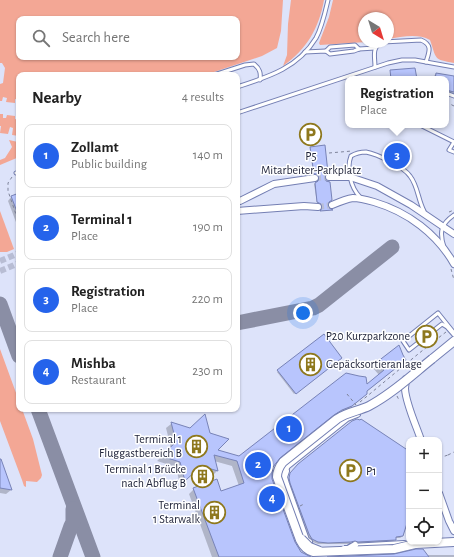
<!DOCTYPE html>
<html lang="en">
<head>
<meta charset="utf-8">
<style>
	:root { --surface:#fff; --page:#f2f2f2; --text:#222; --muted:#767676; --line:#e0e0e0; --accent:#2563eb }
	body { margin:0; font-family:"Alegreya Sans",sans-serif; background:var(--page); color:var(--text) }
	.controls { position:absolute; right:12px; bottom:12px; display:grid; overflow:hidden; border-radius:8px; box-shadow:0 1px 3px #0004 }
	.controls button { width:36px; height:36px; display:grid; place-items:center; padding:0; border:0; border-bottom:1px solid var(--line); background:var(--surface); color:var(--text); font:20px sans-serif }
	.compass { position:absolute; left:358px; top:12px; width:36px; height:36px; border-radius:50%; background:var(--surface); box-shadow:0 1px 3px #0004; rotate:142deg }
	.you { position:absolute; left:303px; top:313px; width:14px; height:14px; margin:-10px; border:3px solid #fff; border-radius:50%; background:#1a73e8; box-shadow:0 0 0 6px #1a73e833 }
	.badge { display:grid; place-items:center; width:26px; height:26px; border-radius:50%; background:var(--accent); color:#fff; font-size:13px; font-weight:700 }
	.pin { position:absolute; translate:-50% -50%; border:2px solid #fff; box-shadow:0 1px 4px #0006 }
	.popup { position:absolute; left:345px; top:76px; width:104px; height:52px; box-sizing:border-box; display:grid; place-content:center; border-radius:8px; background:var(--surface); filter:drop-shadow(0 1px 3px #0005); font-size:13px; white-space:nowrap; color:var(--muted) }
	.popup b { font-size:15px; color:var(--text) }
	.popup::after { content:''; position:absolute; left:50%; top:100%; margin-left:-8px; border:8px solid transparent; border-top-color:var(--surface) }
	.list { margin:0; padding:0; list-style:none }
	h2 { display:flex; justify-content:space-between; align-items:center; height:52px; margin:0; padding:0 16px; font-size:17px }
	h2 small { font-size:13px; font-weight:400; color:var(--muted) }
	.list li { display:grid; grid-template-columns:26px 1fr auto; gap:12px; align-items:center; box-sizing:border-box; height:64px; margin:0 8px 8px; padding:0 8px; border:1px solid var(--line); border-radius:8px }
	.list b { display:block; font-size:15px; white-space:nowrap }
	.list p { margin:0; font-size:13px; white-space:nowrap; color:var(--muted) }
	.list em { font-size:13px; font-style:normal; color:var(--muted) }
	.icon { flex:none; width:22px; height:22px; fill:none; stroke:currentColor; stroke-width:2; stroke-linecap:round; stroke-linejoin:round }
	.map { position:relative; flex:none; width:454px; height:557px; overflow:hidden }
	.search { position:absolute; background:var(--surface); box-shadow:0 1px 3px #0004; left:16px; top:16px; width:224px; height:44px; display:flex; align-items:center; gap:10px; box-sizing:border-box; padding:0 14px; border-radius:8px; color:var(--muted); font-size:15px }
	.panel { position:absolute; background:var(--surface); box-shadow:0 1px 3px #0004; left:16px; top:72px; width:224px; height:340px; border-radius:8px }
	.map>svg:first-child { display:block }
</style>
</head>
<body>
<div class="map">
<svg width="454" height="557" viewBox="0 0 454 557">
	<rect width="100%" height="100%" fill="#dde3fa"/>
	<!-- green -->
	<g fill="#f3a795" fill-rule="evenodd">
		<path d="M 0,0 L 283,0 L 281,31 L 277,48 L 262,56 L 205,75 L 19,75 L 19,100 L 15,99 L 15,103 L 6,102 L 7,98 L 3,97 L 2,101 L 0,101 L 0,84 L 3,83 L 5,68 L 2,63 L 0,63 ZM 19,19 L 237,19 L 237,57 L 19,57 Z"/>
		<path d="M 291,0 L 324,0 C 319,28 307,49 283,66 L 287,55 L 288,24 Z"/>
		<path d="M 333,0 L 454,0 L 454,63 C 433,59 437,60 430,40 C 417,33 402,37 388,39 L 388,18 L 364,18 L 364,42 L 367,42 L 320,45 L 319,43 L 329,17 Z"/>
		<path d="M 0,114 L 3,114 L 3,118 L 6,118 L 7,115 L 15,116 L 15,119 L 18,120 L 19,118 L 19,136 L 12,135 L 13,128 L 10,127 L 8,134 L 0,133 L 1,126 L 0,126 Z"/>
		<path d="M 9,140 L 18,142 L 17,149 L 19,149 L 19,157 L 0,165 L 0,160 L 5,158 L 12,147 Z"/>
		<path d="M 0,211 L 14,249 L 7,252 L 0,252 Z"/>
		<path d="M 0,349 L 19,401 L 19,409 L 22,409 L 33,439 L 42,475 L 41,478 L 37,482 L 26,481 L 26,487 L 24,486 L 22,480 L 0,421 Z"/>
	</g>
	<!-- shadow -->
	<g fill="#0003">
		<path d="M 436,74 L 454,77 L 454,95 L 446,93 L 446,79 L 433,79 L 434,76 Z"/>
		<path d="M 311,148 L 326,173 L 324,174 L 328,209 L 331,210 L 321,211 L 322,208 L 320,204 L 317,203 L 314,184 L 318,182 L 319,178 L 316,174 L 313,174 L 310,149 Z"/>
		<path d="M 390,150 L 406,164 L 405,165 L 387,156 Z"/>
		<path d="M 19,194 L 19,230 L 8,201 L 11,197 Z"/>
		<path d="M 323,335 L 341,358 L 294,394 L 277,372 Z"/>
		<path d="M 405,360 L 400,365 L 366,392 L 366,394 L 361,399 L 346,411 L 336,414 L 327,419 L 277,460 L 273,465 L 271,472 L 271,479 L 297,548 L 303,554 L 309,557 L 212,557 L 189,494 L 194,489 L 220,492 L 239,486 L 232,466 L 214,461 L 217,471 L 212,476 L 195,471 L 180,485 L 176,467 L 157,461 L 171,448 L 166,428 L 171,424 L 209,434 L 217,450 L 239,457 L 366,386 L 379,375 L 373,368 L 378,363 Z"/>
		<path d="M 409,453 L 409,512 L 403,536 L 400,538 L 395,538 L 393,542 L 356,544 L 352,542 L 348,544 L 318,544 L 310,541 L 307,537 L 288,481 L 289,476 L 296,467 Z"/>
		<path d="M 0,461 L 11,490 L 6,494 L 0,493 Z"/>
		<path d="M 427,555 L 454,555 L 454,557 L 354,557 Z"/>
	</g>
	<g fill="none" stroke-linecap="round" stroke-linejoin="round">
		<!-- taxiway -->
		<g stroke="#8a8ea5" stroke-width="15">
			<path d="M 0,304 L 19,356"/>
			<path d="M 237,323 L 313,308 L 319,305 L 392,247"/>
			<path d="M 38,409 L 93,557"/>
			<path d="M 60,557 L 71,526 L 73,522 L 73,509"/>
		</g>
	</g>
	<!-- building -->
	<g fill="#b8c5fd" stroke="#7883b7">
		<path d="M 415,68 L 417,79 L 391,79 L 390,70 Z"/>
		<path d="M 436,73 L 454,76 L 454,92 L 446,90 L 446,79 L 435,79 Z"/>
		<path d="M 325,145 L 328,173 L 325,174 L 325,177 L 326,181 L 330,182 L 332,200 L 329,202 L 328,205 L 329,208 L 333,210 L 320,211 L 321,210 L 322,207 L 321,204 L 317,202 L 315,183 L 318,181 L 319,177 L 317,174 L 314,174 L 310,147 Z"/>
		<path d="M 391,149 L 410,158 L 406,165 L 387,155 Z"/>
		<path d="M 19,193 L 19,217 L 11,196 Z"/>
		<path d="M 324,334 L 342,358 L 296,394 L 277,370 Z"/>
		<path d="M 399,345 L 403,355 L 406,360 L 367,391 L 367,394 L 352,406 L 342,410 L 334,415 L 280,458 L 273,467 L 272,474 L 272,479 L 295,542 L 301,552 L 311,557 L 219,557 L 193,488 L 217,479 L 221,491 L 244,483 L 237,461 L 214,455 L 218,471 L 201,466 L 185,481 L 180,462 L 161,456 L 176,442 L 171,422 L 190,428 L 205,414 L 210,433 L 229,439 L 218,450 L 239,456 L 346,373 L 359,376 L 366,377 L 367,384 L 384,370 L 377,362 Z"/>
		<path d="M 357,419 L 360,420 L 361,419 L 409,451 L 409,517 L 403,536 L 396,537 L 396,540 L 358,542 L 355,541 L 351,542 L 328,543 L 318,542 L 312,539 L 309,534 L 290,483 L 289,478 L 290,473 L 298,464 L 352,421 Z"/>
		<path d="M 0,459 L 1,459 L 12,490 L 0,488 Z"/>
		<path d="M 416,549 L 423,549 L 429,557 L 327,557 L 394,554 Z"/>
	</g>
	<g fill="none" stroke-linecap="round" stroke-linejoin="round">
		<!-- minor-tunnel -->
		<g stroke="#b8bdd4" stroke-width="6" stroke-dasharray="6 3" stroke-linecap="butt">
			<path d="M 315,178 L 329,177"/>
			<path d="M 318,207 L 332,205"/>
			<path d="M 0,261 L 19,253"/>
			<path d="M 0,271 L 19,263"/>
		</g>
		<defs>
			<g id="service">
				<path d="M 326,51 L 330,47 L 355,45 L 359,49"/>
				<path d="M 305,52 L 326,51 L 330,54 L 354,51 L 359,49 L 375,48"/>
				<path d="M 375,67 C 375,56 371,47 383,42 L 421,40 C 433,45 429,52 426,62"/>
				<path d="M 214,75 L 245,65 L 254,64 C 260,69 261,73 260,80"/>
				<path d="M 237,87 C 268,77 298,68 316,38 C 322,27 325,13 328,0"/>
				<path d="M 446,93 L 454,96"/>
				<path d="M 237,113 L 388,63 L 402,60 L 415,60 L 454,67"/>
				<path d="M 420,125 L 454,142"/>
				<path d="M 454,142 L 449,150 L 454,152"/>
				<path d="M 16,173 L 19,172"/>
				<path d="M 360,197 C 351,188 346,169 351,156 C 356,153 360,152 366,152 C 377,154 404,167 410,176 C 418,186 418,200 424,211"/>
				<path d="M 444,247 C 439,232 441,224 454,215"/>
				<path d="M 454,333 L 438,313 L 403,341 L 409,350 L 442,324 L 447,327 L 454,335"/>
			</g>
			<g id="minor">
				<path d="M 329,177 L 350,177 L 377,186 L 411,205 L 454,234"/>
				<path d="M 237,202 L 240,201 L 274,184 L 315,178"/>
				<path d="M 332,205 C 339,202 346,199 353,198 C 360,198 367,200 374,202 C 408,212 437,234 454,264"/>
				<path d="M 237,211 L 304,206 L 318,207"/>
				<path d="M 406,379 C 406,382 405,386 405,389 C 406,404 416,425 421,440"/>
				<path d="M 286,471 L 284,477 L 286,484 L 306,540 L 309,542"/>
				<path d="M 281,476 L 287,466 L 347,418 L 357,414"/>
				<path d="M 439,493 L 449,521 L 454,531"/>
				<path d="M 351,547 L 404,544"/>
			</g>
			<g id="tertiary">
				<path d="M 432,359 L 454,341"/>
				<path d="M 415,544 L 454,542"/>
			</g>
		</defs>
		<!-- service casing -->
		<use href="#service" stroke="#747fb3" stroke-width="5"/>
		<!-- minor casing -->
		<use href="#minor" stroke="#747fb3" stroke-width="8"/>
		<!-- tertiary casing -->
		<use href="#tertiary" stroke="#747fb3" stroke-width="10"/>
		<!-- path -->
		<g stroke="#7e839a" stroke-width="1" stroke-dasharray="3 3" stroke-linecap="butt">
			<path d="M 446,102 L 454,106"/>
			<path d="M 329,153 L 352,151"/>
			<path d="M 12,177 L 8,183 L 8,191 L 19,223"/>
			<path d="M 449,212 L 454,210"/>
			<path d="M 19,228 L 17,230 L 19,233"/>
			<path d="M 451,269 L 454,280"/>
			<path d="M 347,394 L 356,405"/>
			<path d="M 397,396 L 399,400"/>
			<path d="M 360,402 C 388,379 416,355 446,332"/>
			<path d="M 439,458 L 448,455"/>
			<path d="M 439,464 L 441,469 L 439,470"/>
			<path d="M 300,506 L 304,504"/>
		</g>
		<!-- service -->
		<use href="#service" stroke="#fff" stroke-width="3"/>
		<!-- minor -->
		<use href="#minor" stroke="#fff" stroke-width="6"/>
		<!-- tertiary -->
		<use href="#tertiary" stroke="#fff" stroke-width="8"/>
		<defs>
			<g id="minor-bridge">
				<path d="M 302,538 L 310,546 L 320,550"/>
				<path d="M 344,549 L 348,549 L 355,545"/>
			</g>
			<path id="tertiary-bridge" d="M 415,544 L 394,549 L 313,552 C 306,550 303,546 300,540 L 277,477 C 277,471 279,467 283,462 L 337,419 C 347,412 359,411 369,406 C 392,394 412,375 432,359"/>
		</defs>
		<!-- minor-bridge casing -->
		<use href="#minor-bridge" stroke="#747fb3" stroke-width="8" stroke-linecap="butt"/>
		<!-- tertiary-bridge casing -->
		<use href="#tertiary-bridge" stroke="#747fb3" stroke-width="10" stroke-linecap="butt"/>
		<!-- path-bridge -->
		<path stroke="#7e839a" stroke-width="1" stroke-dasharray="3 3" stroke-linecap="butt" d="M 448,455 L 454,452"/>
		<!-- minor-bridge -->
		<use href="#minor-bridge" stroke="#fff" stroke-width="6"/>
		<!-- tertiary-bridge -->
		<use href="#tertiary-bridge" stroke="#fff" stroke-width="8"/>
	</g>
	<!-- icons -->
	<defs>
		<symbol id="parking-ring" viewBox="-11 -11 22 22"><circle r="9.5" fill="#fff" stroke="#8e781d" stroke-width="1.5"/><path d="M-3.5-5.5H1a3.5 3.5 0 0 1 0 7H-1V5.5H-3.5ZM-1-3.4V-.6H.8a1.4 1.4 0 0 0 0-2.8Z" fill="#8e781d"/></symbol>
		<symbol id="building-ring" viewBox="-11 -11 22 22"><circle r="9.5" fill="#fff" stroke="#8e781d" stroke-width="1.5"/><path d="M-4-6H4V6H1V3H-1V6H-4ZM-2.5-4.3h1.7v1.8h-1.7ZM.8-4.3h1.7v1.8H.8ZM-2.5-1h1.7V.8h-1.7ZM.8-1h1.7V.8H.8Z" fill="#8e781d"/></symbol>
	</defs>
	<g fill-rule="evenodd">
		<use href="#parking-ring" x="298" y="122" width="25" height="25"/>
		<use href="#parking-ring" x="414" y="324" width="25" height="25"/>
		<use href="#building-ring" x="298" y="352" width="25" height="25"/>
		<use href="#building-ring" x="184" y="434" width="25" height="25"/>
		<use href="#parking-ring" x="338" y="458" width="25" height="25"/>
		<use href="#building-ring" x="190" y="464" width="25" height="25"/>
		<use href="#building-ring" x="202" y="500" width="25" height="25"/>
	</g>
	<g text-anchor="middle" dominant-baseline="central" stroke-width="3" stroke-linejoin="round" paint-order="stroke">
		<!-- poi labels -->
		<g font-size="12" fill="#22263c" stroke="#fff" text-anchor="end">
			<text x="311" y="156" text-anchor="middle">P5<tspan x="311" dy="14">Mitarbeiter-Parkplatz</tspan></text>
			<text x="410" y="336">P20 Kurzparkzone</text>
			<text x="326" y="364" text-anchor="start">Gepäcksortieranlage</text>
			<text x="182" y="439">Terminal 1<tspan x="182" dy="14">Fluggastbereich B</tspan></text>
			<text x="186" y="469">Terminal 1 Brücke<tspan x="186" dy="14">nach Abflug B</tspan></text>
			<text x="366" y="471" text-anchor="start">P1</text>
			<text x="200" y="505">Terminal<tspan x="200" dy="14">1 Starwalk</tspan></text>
		</g>
	</g>
</svg>
<div class="controls">
<button>+</button>
<button>−</button>
<button><svg class="icon" aria-label="locate" viewBox="0 0 24 24"><circle cx="12" cy="12" r="6"/><path d="M12 2v4M12 18v4M2 12h4M18 12h4"/></svg></button>
</div>
<svg class="compass" viewBox="-18 -18 36 36"><path d="M0-13l5 13h-10z" fill="#e53935"/><path d="M0 13l5-13h-10z" fill="#767676"/></svg>
<div class="you"></div>
<div class="pin badge" style="left:289px;top:429px">1</div>
<div class="pin badge" style="left:258px;top:465px">2</div>
<div class="pin badge" style="left:397px;top:156px">3</div>
<div class="popup"><b>Registration</b>Place</div>
<div class="pin badge" style="left:272px;top:499px">4</div>
<div class="search"><svg class="icon" aria-label="search" viewBox="0 0 24 24"><circle cx="10" cy="10" r="6"/><path d="M15 15l6 6"/></svg>Search here</div>
<section class="panel">
<h2>Nearby<small>4 results</small></h2>
<ul class="list">
<li><span class="badge">1</span><div><b>Zollamt</b><p>Public building</p></div><em>140 m</em></li>
<li><span class="badge">2</span><div><b>Terminal 1</b><p>Place</p></div><em>190 m</em></li>
<li><span class="badge">3</span><div><b>Registration</b><p>Place</p></div><em>220 m</em></li>
<li><span class="badge">4</span><div><b>Mishba</b><p>Restaurant</p></div><em>230 m</em></li>
</ul>
</section>
</div>
</body>
</html>
